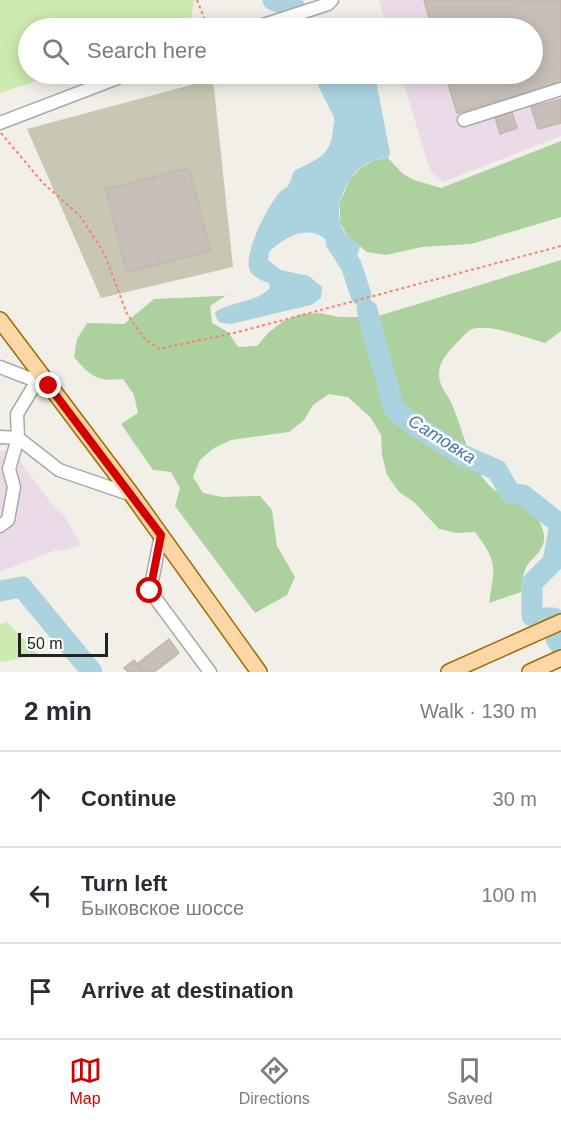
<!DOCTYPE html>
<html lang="en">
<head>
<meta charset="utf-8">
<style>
	:root { --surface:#fff; --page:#f2f2f3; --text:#2b2b33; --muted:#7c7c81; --line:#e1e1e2; --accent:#d40000 }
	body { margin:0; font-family:Arial,sans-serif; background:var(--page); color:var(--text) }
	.scale { position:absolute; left:18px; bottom:15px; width:90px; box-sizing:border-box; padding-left:6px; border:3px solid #222; border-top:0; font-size:16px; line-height:21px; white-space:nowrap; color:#222; -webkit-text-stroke:4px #fff; paint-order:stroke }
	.stop { position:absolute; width:18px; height:18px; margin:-14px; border:4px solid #d40000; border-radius:50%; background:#fff }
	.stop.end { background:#d40000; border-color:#fff; box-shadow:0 2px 6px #0008 }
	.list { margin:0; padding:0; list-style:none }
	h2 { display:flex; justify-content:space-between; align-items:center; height:78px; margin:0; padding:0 24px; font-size:26px }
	h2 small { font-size:20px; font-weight:400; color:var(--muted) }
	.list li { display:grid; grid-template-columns:39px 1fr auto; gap:18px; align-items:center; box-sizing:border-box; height:96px; padding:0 24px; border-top:2px solid var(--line) }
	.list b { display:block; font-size:22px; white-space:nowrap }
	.list p { margin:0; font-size:20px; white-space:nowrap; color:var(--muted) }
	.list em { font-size:20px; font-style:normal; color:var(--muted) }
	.icon { flex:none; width:33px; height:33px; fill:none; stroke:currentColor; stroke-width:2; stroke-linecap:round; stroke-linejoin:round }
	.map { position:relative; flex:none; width:561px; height:672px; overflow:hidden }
	.search { position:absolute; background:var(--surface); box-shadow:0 3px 15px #0003; left:18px; right:18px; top:18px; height:66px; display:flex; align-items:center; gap:15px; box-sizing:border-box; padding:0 21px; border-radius:33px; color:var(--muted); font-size:22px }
	.sheet { height:366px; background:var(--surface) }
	nav { display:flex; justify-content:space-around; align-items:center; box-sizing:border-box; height:84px; border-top:2px solid var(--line); background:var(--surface); font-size:16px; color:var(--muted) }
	nav a { display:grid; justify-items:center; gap:3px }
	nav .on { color:var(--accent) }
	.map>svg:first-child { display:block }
</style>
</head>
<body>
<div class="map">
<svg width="561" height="672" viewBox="0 0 561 672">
	<rect width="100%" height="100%" fill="#f2efe9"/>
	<!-- industrial -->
	<g fill="#ebdbe8">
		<path d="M 379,0 L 561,0 L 561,136 L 443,182 L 430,171 L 401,74 L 532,74 L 532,28 L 387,28 Z"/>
		<path d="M 4,450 L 16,456 L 54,507 L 64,515 L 81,545 L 62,551 L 56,550 L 0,572 L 0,452 Z"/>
	</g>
	<!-- construction -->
	<path fill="#c7c7b4" d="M 213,79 L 233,267 L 101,298 L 27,129 Z"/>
	<!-- grass -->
	<g fill="#cdebb0">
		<path d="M 0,0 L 194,0 L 191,18 L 184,28 L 28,28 L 28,74 L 58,74 L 0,93 Z"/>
		<path d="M 7,622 L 39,655 L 0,662 L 0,624 Z"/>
	</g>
	<!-- forest -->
	<g fill="#add19e">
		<path d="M 561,141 L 561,217 L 471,244 L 422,247 L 386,255 L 367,252 L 348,237 L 340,223 L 340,202 L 350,179 L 362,167 L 374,160 L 388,158 L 403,174 L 414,180 L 441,188 Z"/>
		<path d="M 561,260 L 561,331 L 545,343 C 528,338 485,322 470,330 C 464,334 458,342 453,347 C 446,354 439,363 439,374 C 439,388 449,395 453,407 C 464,433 469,464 489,485 C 508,505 538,501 544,535 C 546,552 529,558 525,570 C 522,577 522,585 521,592 L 489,603 C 495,567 498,562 475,532 L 457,533 L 439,529 L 414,502 L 399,492 L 387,475 L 382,455 L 381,435 L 371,418 L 348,397 L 329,394 L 313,405 L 304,420 L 289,432 L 231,440 L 214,448 L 200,460 L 193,477 L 203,493 L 222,497 L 260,496 L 272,510 L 277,546 L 295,577 L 287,595 L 255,613 L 175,506 L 180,488 L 171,472 L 153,470 L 121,424 L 138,413 L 134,395 L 123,379 C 98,382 91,377 74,357 L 77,339 L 87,323 L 124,324 L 154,299 L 243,295 L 225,296 L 210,306 L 212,323 L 228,332 L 238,347 L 257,346 L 269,332 L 285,320 L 302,314 L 320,313 L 339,317 L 375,317 Z"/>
	</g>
	<!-- water -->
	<path fill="#aad3df" d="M 317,74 L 372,74 L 376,81 L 390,153 L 388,158 C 383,159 378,158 374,160 C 351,168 335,199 340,222 C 341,232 352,240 360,247 L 357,256 L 351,265 C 341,260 338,253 331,245 C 312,222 287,235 269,252 L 268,260 L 281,270 L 309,276 L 322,287 L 321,298 L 311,305 L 231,324 C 220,323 217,323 215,312 C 232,301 255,303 270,288 L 269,283 C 263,281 253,277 250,271 C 242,255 268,206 279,193 C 282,189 287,189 289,184 C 292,180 292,175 294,171 C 316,159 331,157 333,129 C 334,124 335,120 333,115 C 327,102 319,90 315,76 Z"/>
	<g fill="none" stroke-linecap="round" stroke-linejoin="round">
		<!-- river -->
		<g stroke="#aad3df" stroke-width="21">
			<path d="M 273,0 L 295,8"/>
			<path d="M 299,20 L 305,28"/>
			<path d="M 336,242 L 351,265 L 361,295"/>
			<path d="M 367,310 L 394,409 L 410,422 L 460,454 L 497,470 L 510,493 L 523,495 L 560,524 L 553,562 L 532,583 L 532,616 L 542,618 L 554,618 L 556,639 L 561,646"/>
			<path d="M 0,591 L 22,587 L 92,672"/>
		</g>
	</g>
	<!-- building -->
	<g fill="#c7bfb8" stroke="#c4b6ab" stroke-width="1.5">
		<path d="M 424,0 L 561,0 L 561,83 L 457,113 L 445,74 L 532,74 L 532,28 L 432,28 Z"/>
		<path d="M 561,99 L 561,123 L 538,129 L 531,107 Z"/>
		<path d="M 512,112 L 517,128 L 500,134 L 495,117 Z"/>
		<path d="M 189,168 L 210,251 L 127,272 L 106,189 Z"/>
		<path d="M 169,639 L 179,653 L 154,672 L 143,672 L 137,664 Z"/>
		<path d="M 134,660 L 143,672 L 128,672 L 124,668 Z"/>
	</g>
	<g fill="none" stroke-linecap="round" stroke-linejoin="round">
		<defs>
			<g id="minor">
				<path d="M 254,28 L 328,4 L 332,0"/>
				<path d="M 464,120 L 561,89"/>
				<path d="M 0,123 L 128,74"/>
				<path d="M 0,367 L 44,384"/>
				<path d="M 37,381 L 17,414 L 18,438 L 59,470 L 132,495"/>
				<path d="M 0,437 L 18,438 L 9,469 L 14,487 L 8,520 L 0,526"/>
				<path d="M 161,535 L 150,591 L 210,672"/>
			</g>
			<g id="major">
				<path d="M 0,320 L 132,495 L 259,672"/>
				<path d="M 449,672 L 561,622"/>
				<path d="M 530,672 L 561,658"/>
			</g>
		</defs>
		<!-- minor casing -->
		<use href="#minor" stroke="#a9a9a9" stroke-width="15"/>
		<!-- major casing -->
		<use href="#major" stroke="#a06b00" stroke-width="18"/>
		<!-- path -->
		<g stroke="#fa8072" stroke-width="2" stroke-dasharray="3 3" stroke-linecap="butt">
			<path d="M 197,0 L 208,28"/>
			<path d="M 1,133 L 43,183 L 80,216 L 104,253 L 127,314 L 144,338 L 159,349 L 238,332 L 561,246"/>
		</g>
		<!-- minor -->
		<use href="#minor" stroke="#fff" stroke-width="12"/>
		<!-- major -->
		<use href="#major" stroke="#fcd6a4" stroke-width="15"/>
	</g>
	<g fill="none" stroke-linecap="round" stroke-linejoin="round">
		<!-- route -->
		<path stroke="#d40000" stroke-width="8" d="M 49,386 L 161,535 L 150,591"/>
	</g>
	<g text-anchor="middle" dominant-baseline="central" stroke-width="5" stroke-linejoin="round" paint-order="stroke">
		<!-- water labels -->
		<g font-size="18" font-style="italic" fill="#4a7aab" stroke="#fff">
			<text transform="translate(442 439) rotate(32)">Сатовка</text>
		</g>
	</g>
</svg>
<div class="scale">50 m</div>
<div class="stop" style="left:150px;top:591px"></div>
<div class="stop end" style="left:49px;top:386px"></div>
<div class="search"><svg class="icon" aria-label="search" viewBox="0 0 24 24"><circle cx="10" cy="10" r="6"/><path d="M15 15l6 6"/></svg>Search here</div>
</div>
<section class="sheet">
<h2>2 min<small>Walk · 130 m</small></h2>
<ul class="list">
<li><svg class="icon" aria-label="ahead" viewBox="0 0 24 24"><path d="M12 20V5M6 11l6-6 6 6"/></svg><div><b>Continue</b></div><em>30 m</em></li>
<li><svg class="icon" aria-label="left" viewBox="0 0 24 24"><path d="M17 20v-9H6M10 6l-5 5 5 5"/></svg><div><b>Turn left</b><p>Быковское шоссе</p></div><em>100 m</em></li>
<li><svg class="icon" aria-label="arrive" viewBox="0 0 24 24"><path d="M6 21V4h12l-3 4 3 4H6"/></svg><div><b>Arrive at destination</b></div></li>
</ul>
</section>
<nav>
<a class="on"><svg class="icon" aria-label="map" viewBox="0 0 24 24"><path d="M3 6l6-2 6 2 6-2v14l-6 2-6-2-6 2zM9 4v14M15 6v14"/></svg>Map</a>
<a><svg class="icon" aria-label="directions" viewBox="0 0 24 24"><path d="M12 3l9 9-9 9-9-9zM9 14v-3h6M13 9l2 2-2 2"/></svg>Directions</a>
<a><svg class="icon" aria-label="saved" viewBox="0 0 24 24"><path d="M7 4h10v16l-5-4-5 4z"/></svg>Saved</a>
</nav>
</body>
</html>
